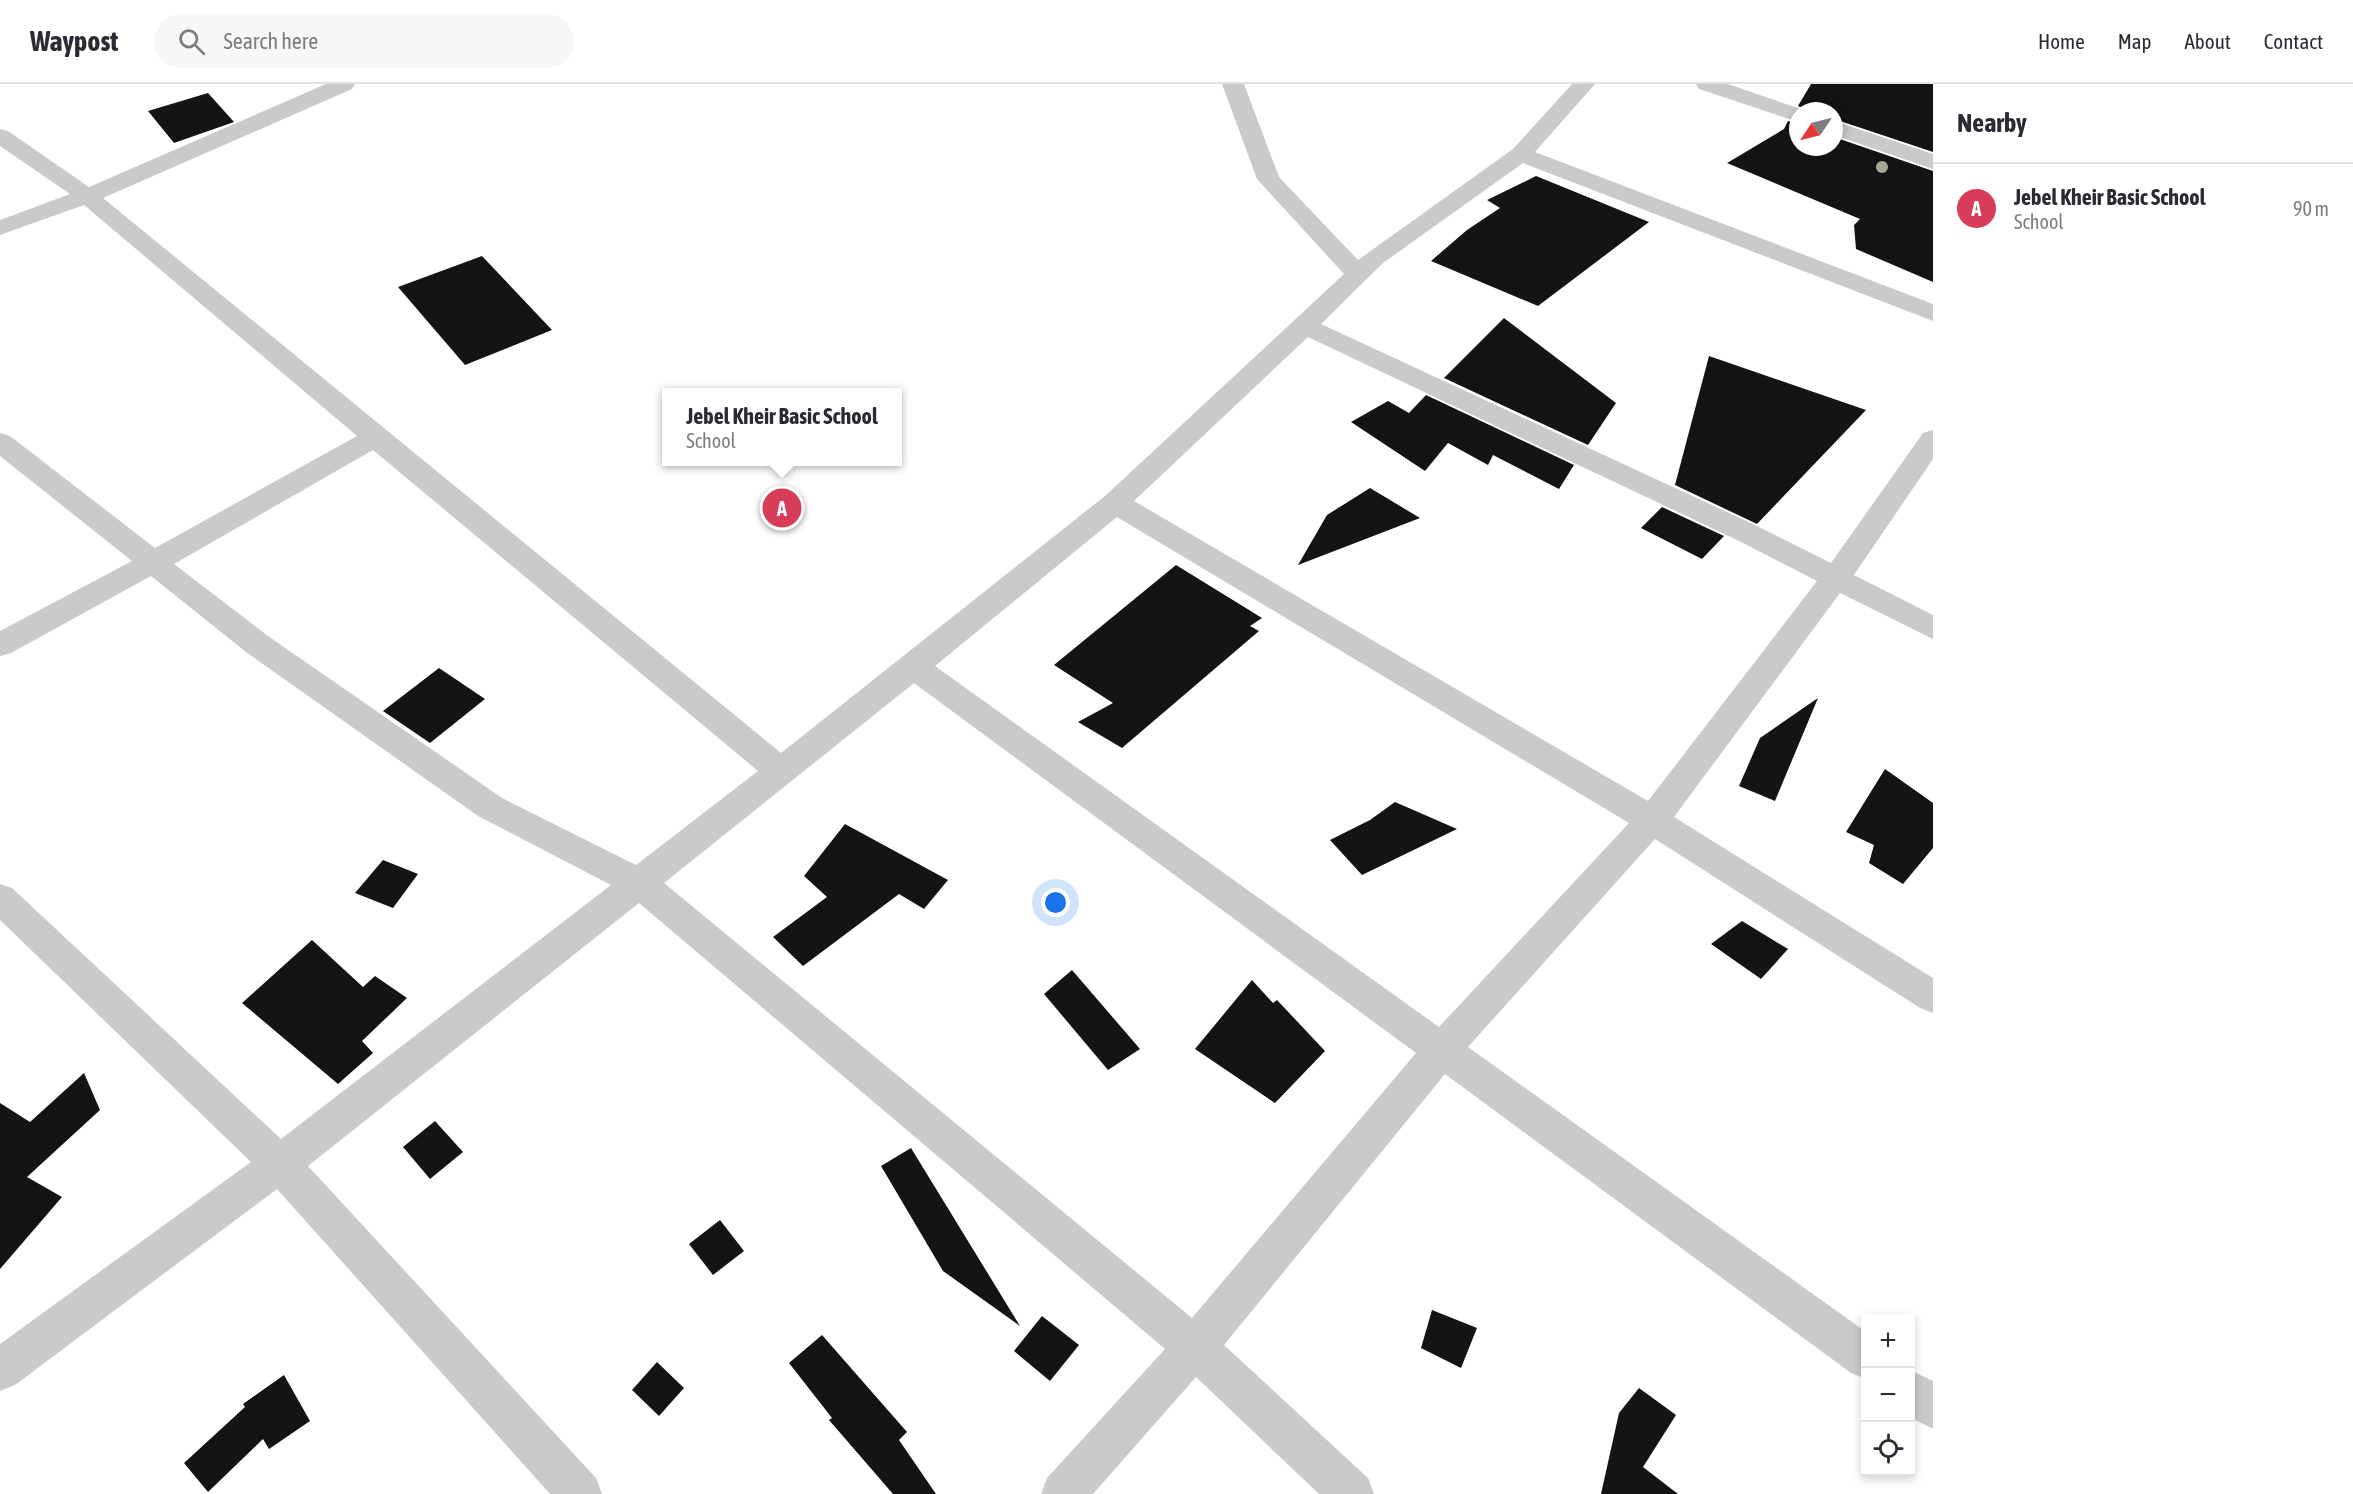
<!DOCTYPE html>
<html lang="en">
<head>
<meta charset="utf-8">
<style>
	:root { --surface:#fff; --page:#f7f7f7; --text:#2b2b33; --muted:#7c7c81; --line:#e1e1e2; --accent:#d73c59 }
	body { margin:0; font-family:"Asap Condensed",sans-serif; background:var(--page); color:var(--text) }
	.controls { position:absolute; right:18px; bottom:18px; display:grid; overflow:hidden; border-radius:0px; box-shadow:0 3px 9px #0003 }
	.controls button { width:54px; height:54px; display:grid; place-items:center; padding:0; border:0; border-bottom:2px solid var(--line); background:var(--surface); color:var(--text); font:30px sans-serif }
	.compass { position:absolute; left:1789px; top:18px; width:54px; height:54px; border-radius:50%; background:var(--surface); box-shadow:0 3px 9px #0003; rotate:235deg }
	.you { position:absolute; left:1056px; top:819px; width:21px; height:21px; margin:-15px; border:4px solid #fff; border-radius:50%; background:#1a73e8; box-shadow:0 0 0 9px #1a73e833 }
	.badge { display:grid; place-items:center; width:39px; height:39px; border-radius:50%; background:var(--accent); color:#fff; font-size:20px; font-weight:700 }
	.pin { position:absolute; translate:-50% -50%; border:3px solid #fff; box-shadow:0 2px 6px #0006 }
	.popup { position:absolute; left:662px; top:304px; width:240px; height:78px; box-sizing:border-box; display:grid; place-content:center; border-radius:0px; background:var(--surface); filter:drop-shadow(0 2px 4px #0005); font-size:20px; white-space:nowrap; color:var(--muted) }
	.popup b { font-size:22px; color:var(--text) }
	.popup::after { content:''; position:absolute; left:50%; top:100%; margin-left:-12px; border:12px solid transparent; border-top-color:var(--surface) }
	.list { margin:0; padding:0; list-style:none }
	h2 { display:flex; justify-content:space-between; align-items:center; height:78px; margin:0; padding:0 24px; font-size:26px }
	h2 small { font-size:20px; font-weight:400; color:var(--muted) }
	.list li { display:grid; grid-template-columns:39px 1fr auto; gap:18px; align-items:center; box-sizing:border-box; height:90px; padding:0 24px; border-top:2px solid var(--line) }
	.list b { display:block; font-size:22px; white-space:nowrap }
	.list p { margin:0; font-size:20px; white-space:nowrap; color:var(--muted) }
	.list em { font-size:20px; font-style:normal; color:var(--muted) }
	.icon { flex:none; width:33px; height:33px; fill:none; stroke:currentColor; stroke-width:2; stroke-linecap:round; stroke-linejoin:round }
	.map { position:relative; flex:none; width:1933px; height:1410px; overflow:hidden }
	header { display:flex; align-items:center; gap:36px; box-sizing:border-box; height:84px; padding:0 30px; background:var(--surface); border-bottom:2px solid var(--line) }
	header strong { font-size:28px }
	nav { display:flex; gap:33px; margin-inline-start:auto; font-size:21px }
	.search { width:420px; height:54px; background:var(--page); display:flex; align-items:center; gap:15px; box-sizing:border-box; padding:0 21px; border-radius:33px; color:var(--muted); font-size:22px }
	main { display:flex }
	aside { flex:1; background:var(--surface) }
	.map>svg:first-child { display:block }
</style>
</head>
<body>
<header>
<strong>Waypost</strong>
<div class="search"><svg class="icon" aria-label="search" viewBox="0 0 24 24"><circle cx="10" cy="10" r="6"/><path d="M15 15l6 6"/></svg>Search here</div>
<nav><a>Home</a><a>Map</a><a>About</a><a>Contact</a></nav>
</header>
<main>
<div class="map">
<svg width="1933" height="1410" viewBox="0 0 1933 1410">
	<rect width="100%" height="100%" fill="#fff"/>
	<!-- building -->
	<g fill="#141414">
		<path d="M 1811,0 L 1933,0 L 1933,68 L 1834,35 L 1834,27 L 1808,27 L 1798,22 Z"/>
		<path d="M 208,9 L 234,38 L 174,59 L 148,27 Z"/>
		<path d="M 1788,37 L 1798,40 L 1798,63 L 1834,63 L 1834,53 L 1933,87 L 1933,198 L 1856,165 L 1854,141 L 1860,135 L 1727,79 L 1784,45 Z"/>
		<path d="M 1536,92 L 1649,138 L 1538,222 L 1431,177 L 1467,146 L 1500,124 L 1487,116 Z"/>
		<path d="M 482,172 L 552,246 L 465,281 L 398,203 Z"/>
		<path d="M 1504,234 L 1616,319 L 1588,361 L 1444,294 Z"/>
		<path d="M 1709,272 L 1866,326 L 1757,440 L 1675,401 Z"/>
		<path d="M 1426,311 L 1574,381 L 1559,405 L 1493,371 L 1488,381 L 1448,359 L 1425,387 L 1351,338 L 1388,317 L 1409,329 Z"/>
		<path d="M 1370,404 L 1420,434 L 1298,481 L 1327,431 Z"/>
		<path d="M 1662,423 L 1724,452 L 1702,475 L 1641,444 Z"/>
		<path d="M 1176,481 L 1262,534 L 1250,542 L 1259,547 L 1122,664 L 1078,638 L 1113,619 L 1054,581 Z"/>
		<path d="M 439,584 L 485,615 L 430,659 L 383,627 Z"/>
		<path d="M 1818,614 L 1775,717 L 1739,702 L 1760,654 Z"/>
		<path d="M 1885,685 L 1933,719 L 1933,764 L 1903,800 L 1869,779 L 1874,761 L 1846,748 Z"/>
		<path d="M 1395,718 L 1457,745 L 1362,791 L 1330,756 L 1370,736 Z"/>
		<path d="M 845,740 L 948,796 L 924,825 L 899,810 L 803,882 L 773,853 L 827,813 L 804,792 Z"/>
		<path d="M 383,776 L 418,790 L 393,824 L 355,809 Z"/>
		<path d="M 1742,837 L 1788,865 L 1761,895 L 1711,860 Z"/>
		<path d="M 312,856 L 363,903 L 375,892 L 407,914 L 362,957 L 373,969 L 338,1000 L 242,919 Z"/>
		<path d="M 1072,886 L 1140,965 L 1108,986 L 1044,910 Z"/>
		<path d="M 1252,896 L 1273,919 L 1277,916 L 1325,967 L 1275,1019 L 1195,965 Z"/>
		<path d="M 84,989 L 100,1026 L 27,1093 L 62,1113 L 0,1185 L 0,1019 L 30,1038 Z"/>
		<path d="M 435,1037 L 463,1068 L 430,1095 L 403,1063 Z"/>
		<path d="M 911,1064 L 1020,1242 L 943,1187 L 881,1082 Z"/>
		<path d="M 720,1136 L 744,1167 L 713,1191 L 689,1160 Z"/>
		<path d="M 1432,1226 L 1477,1244 L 1461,1284 L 1421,1264 Z"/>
		<path d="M 1042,1232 L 1079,1261 L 1050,1297 L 1014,1267 Z"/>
		<path d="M 822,1251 L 907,1348 L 899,1356 L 936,1410 L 893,1410 L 829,1336 L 832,1334 L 789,1279 Z"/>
		<path d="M 657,1278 L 684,1304 L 659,1332 L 632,1306 Z"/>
		<path d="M 284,1291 L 310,1337 L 269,1365 L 263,1355 L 208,1408 L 184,1379 L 245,1323 L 243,1320 Z"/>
		<path d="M 1639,1304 L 1676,1331 L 1643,1383 L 1678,1410 L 1601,1410 L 1619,1329 Z"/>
	</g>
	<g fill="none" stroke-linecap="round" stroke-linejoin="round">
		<!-- minor -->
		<g fill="#cacaca" fill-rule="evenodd">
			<path d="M 326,0 L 355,0 L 352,5 L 103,114 L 781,669 L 1105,412 L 1344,190 L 1257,95 L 1222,0 L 1244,0 L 1279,93 L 1358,176 L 1513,65 L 1572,0 L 1595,0 L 1535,68 L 1933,220 L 1933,237 L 1523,79 L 1383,179 L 1321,240 L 1755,441 L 1831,479 L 1923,349 L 1933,346 L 1933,375 L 1854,491 L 1933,531 L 1933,555 L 1840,509 L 1674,733 L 1933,894 L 1933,929 L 1920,924 L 1655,755 L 1468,963 L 1866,1248 L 1866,1295 L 1851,1289 L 1445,990 L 1224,1261 L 1368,1394 L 1374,1410 L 1319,1410 L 1196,1293 L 1093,1410 L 1041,1410 L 1047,1394 L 1165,1265 L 639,819 L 308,1082 L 596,1394 L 602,1410 L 550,1410 L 277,1105 L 15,1301 L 0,1307 L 0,1260 L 251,1078 L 0,836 L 0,800 L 12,804 L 281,1055 L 611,801 L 478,732 L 246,568 L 151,492 L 11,569 L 0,572 L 0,547 L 132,477 L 0,372 L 0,349 L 10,352 L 155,464 L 357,352 L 84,121 L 0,151 L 0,136 L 70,110 L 0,62 L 0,45 L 8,47 L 89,103 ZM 1308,253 L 1735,455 L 1817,497 L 1648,717 L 1134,417 ZM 373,366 L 758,687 L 636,781 L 502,714 L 268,552 L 174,480 ZM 1117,433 L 1629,739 L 1439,943 L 935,582 ZM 914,599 L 1416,969 L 1192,1234 L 664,799 Z"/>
			<path d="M 1696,0 L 1728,0 L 1806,27 L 1798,27 L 1798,38 L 1699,5 Z"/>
			<path d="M 1834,37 L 1933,70 L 1933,85 L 1834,51 Z"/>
			<path d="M 1910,1286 L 1933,1297 L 1933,1345 L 1910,1333 Z"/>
		</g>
	</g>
	<!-- trees -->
	<circle fill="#a2aa95" cx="1882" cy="83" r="6"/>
</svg>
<div class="controls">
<button>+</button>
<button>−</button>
<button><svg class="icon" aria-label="locate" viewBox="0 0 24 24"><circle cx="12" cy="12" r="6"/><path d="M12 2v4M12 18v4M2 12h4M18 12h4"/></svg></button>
</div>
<svg class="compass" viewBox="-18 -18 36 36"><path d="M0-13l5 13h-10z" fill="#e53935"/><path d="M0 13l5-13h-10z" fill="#7c7c81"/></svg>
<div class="you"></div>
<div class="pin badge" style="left:782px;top:424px">A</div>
<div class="popup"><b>Jebel Kheir Basic School</b>School</div>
</div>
<aside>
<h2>Nearby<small></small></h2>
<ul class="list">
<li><span class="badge">A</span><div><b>Jebel Kheir Basic School</b><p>School</p></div><em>90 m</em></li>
</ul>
</aside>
</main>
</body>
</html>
